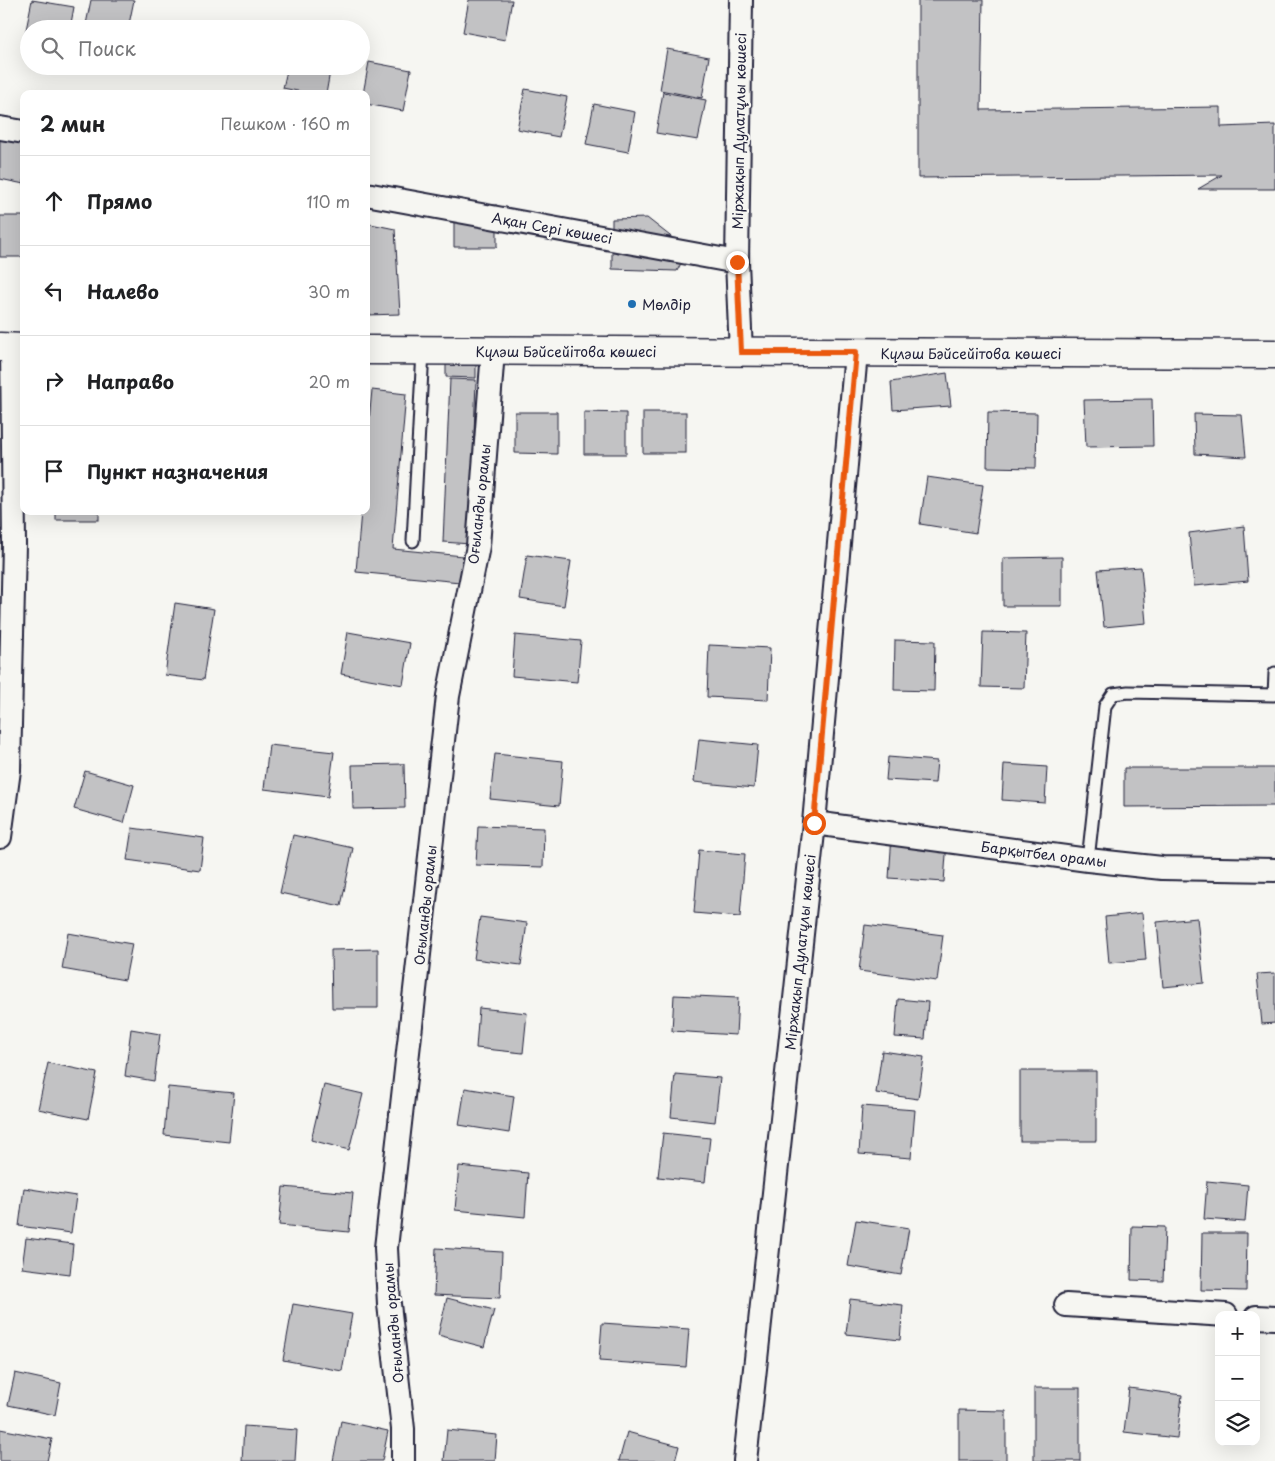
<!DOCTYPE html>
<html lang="ru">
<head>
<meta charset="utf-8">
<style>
	:root { --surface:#fff; --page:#f6f6f6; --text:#202124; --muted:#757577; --line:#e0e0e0 }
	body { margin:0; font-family:"Playpen Sans",sans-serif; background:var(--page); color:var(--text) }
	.controls { position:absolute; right:15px; bottom:15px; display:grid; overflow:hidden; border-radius:10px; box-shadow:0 5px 20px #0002 }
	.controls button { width:45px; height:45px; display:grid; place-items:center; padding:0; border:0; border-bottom:1px solid var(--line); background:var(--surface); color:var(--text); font:25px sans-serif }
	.stop { position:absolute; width:15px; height:15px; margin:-11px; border:4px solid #ea580c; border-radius:50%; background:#fff }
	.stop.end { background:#ea580c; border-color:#fff; box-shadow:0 1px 5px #0008 }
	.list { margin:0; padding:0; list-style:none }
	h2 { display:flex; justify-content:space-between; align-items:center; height:65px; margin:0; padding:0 20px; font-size:21px }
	h2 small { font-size:16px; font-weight:400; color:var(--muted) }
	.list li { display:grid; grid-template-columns:32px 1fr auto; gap:15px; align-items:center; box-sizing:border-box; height:90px; padding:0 20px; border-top:1px solid var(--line) }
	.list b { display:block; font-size:19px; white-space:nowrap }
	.list em { font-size:16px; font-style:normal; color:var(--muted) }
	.icon { flex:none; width:28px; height:28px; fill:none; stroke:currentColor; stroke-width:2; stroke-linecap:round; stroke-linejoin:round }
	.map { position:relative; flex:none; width:1275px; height:1461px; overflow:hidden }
	.search { position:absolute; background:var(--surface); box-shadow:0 5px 20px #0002; left:20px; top:20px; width:350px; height:55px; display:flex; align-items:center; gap:12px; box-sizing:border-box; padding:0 18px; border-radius:28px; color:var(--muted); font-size:19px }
	.panel { position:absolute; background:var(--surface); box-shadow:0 5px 20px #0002; left:20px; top:90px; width:350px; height:425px; border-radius:10px }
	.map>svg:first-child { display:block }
</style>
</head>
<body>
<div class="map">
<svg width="1275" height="1461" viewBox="0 0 1275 1461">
	<rect width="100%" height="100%" fill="#f6f6f2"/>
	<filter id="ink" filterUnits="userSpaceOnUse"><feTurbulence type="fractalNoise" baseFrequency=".02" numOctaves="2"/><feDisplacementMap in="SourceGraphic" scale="10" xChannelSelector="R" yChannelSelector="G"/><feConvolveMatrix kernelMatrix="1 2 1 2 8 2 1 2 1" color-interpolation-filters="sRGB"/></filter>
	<g filter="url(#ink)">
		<!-- building -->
		<g fill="#c2c2c4" stroke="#22223b">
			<path d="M 32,0 L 74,7 L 70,29 L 29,29 L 29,41 L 24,40 Z"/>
			<path d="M 91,0 L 134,0 L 128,29 L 85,29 Z"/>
			<path d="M 469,0 L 512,0 L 505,40 L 463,32 Z"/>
			<path d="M 918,0 L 983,0 L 981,110 L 1221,107 L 1221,127 L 1275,125 L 1275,189 L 1198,189 L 1222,175 L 918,178 Z"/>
			<path d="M 667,49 L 709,57 L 702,98 L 660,90 Z"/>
			<path d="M 369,62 L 411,70 L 403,111 L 366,104 L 366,94 L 363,94 Z"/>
			<path d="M 288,66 L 331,66 L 326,94 L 312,94 L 283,88 Z"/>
			<path d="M 525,89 L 567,97 L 559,137 L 517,129 Z"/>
			<path d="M 663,92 L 706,100 L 698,140 L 656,133 Z"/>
			<path d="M 594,104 L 635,112 L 628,152 L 586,144 Z"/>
			<path d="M 0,135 L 24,141 L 24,184 L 0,179 Z"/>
			<path d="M 497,205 L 497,247 L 454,247 L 454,206 Z"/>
			<rect x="0" y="216" width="24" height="41"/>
			<path d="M 647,218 L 688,250 L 677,271 L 612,269 L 612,219 Z"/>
			<path d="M 366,223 L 395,229 L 400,314 L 367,315 Z"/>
			<path d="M 446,364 L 476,365 L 476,378 L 446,377 Z"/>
			<path d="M 947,373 L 951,406 L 893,410 L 891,382 Z"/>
			<path d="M 450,379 L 476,380 L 470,544 L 443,542 Z"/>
			<path d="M 372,390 L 406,394 L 393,549 L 463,556 L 460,582 L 356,572 L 361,511 L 366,511 L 366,452 Z"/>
			<path d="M 1152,399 L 1153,446 L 1086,447 L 1084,400 Z"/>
			<path d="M 515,412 L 557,412 L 557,454 L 515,453 Z"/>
			<path d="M 584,412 L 626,413 L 626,454 L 584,454 Z"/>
			<rect x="643" y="412" width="43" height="41"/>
			<path d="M 988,412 L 1037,413 L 1036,468 L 987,467 Z"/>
			<path d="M 1194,414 L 1242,415 L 1246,457 L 1195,454 Z"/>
			<path d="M 927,477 L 983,485 L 976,533 L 920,524 Z"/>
			<rect x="56" y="511" width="43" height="9"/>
			<path d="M 1244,526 L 1248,581 L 1194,586 L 1189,533 Z"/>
			<path d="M 527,555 L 571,561 L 564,606 L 520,599 Z"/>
			<path d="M 1062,557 L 1062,606 L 1003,606 L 1003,558 Z"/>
			<path d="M 1141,567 L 1146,623 L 1104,627 L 1098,570 Z"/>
			<path d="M 175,603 L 214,609 L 203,680 L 165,675 Z"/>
			<path d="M 348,632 L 410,643 L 403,685 L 341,674 Z"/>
			<path d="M 983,632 L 1026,633 L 1024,688 L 981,687 Z"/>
			<path d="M 515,635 L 581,641 L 577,682 L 512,676 Z"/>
			<path d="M 895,640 L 935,641 L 934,691 L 894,690 Z"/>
			<path d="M 709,645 L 770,648 L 768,700 L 707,697 Z"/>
			<path d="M 699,739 L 758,745 L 754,788 L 694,782 Z"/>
			<path d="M 269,745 L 334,752 L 328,797 L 264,789 Z"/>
			<path d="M 495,754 L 563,761 L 559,806 L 490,799 Z"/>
			<path d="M 888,757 L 937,761 L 935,783 L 886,780 Z"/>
			<path d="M 404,764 L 405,808 L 353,809 L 352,765 Z"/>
			<path d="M 1004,764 L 1047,767 L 1045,803 L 1002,800 Z"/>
			<path d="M 1124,768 L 1275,768 L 1275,806 L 1124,807 Z"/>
			<path d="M 85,771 L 134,785 L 124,823 L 74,809 Z"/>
			<path d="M 478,826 L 544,828 L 543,867 L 476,865 Z"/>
			<path d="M 132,828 L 204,838 L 200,870 L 127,860 Z"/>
			<path d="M 293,835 L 353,848 L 341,906 L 280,893 Z"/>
			<path d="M 892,836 L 947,841 L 944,882 L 889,878 Z"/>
			<path d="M 699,850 L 745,854 L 740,917 L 694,913 Z"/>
			<path d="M 1142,913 L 1146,960 L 1109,963 L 1105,917 Z"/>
			<path d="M 480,917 L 527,923 L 521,965 L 474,959 Z"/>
			<path d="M 1197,918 L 1204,983 L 1163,987 L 1157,922 Z"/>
			<path d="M 865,925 L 943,935 L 937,981 L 859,971 Z"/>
			<path d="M 68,933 L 132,944 L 125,980 L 62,969 Z"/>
			<path d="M 378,949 L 378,1008 L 332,1008 L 331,950 Z"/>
			<path d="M 1275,973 L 1275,1023 L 1262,1024 L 1257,974 Z"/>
			<path d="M 674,995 L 738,998 L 736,1035 L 672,1031 Z"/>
			<path d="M 898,999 L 928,1002 L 925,1039 L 895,1037 Z"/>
			<path d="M 479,1008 L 527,1013 L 523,1053 L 476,1048 Z"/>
			<path d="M 131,1029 L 160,1034 L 154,1081 L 125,1076 Z"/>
			<path d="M 882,1051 L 924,1057 L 918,1099 L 876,1093 Z"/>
			<path d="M 48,1063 L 97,1073 L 88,1119 L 38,1109 Z"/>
			<rect x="1020" y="1071" width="76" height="70"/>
			<path d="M 675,1074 L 720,1078 L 715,1122 L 671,1117 Z"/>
			<path d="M 324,1085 L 363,1094 L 349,1150 L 311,1140 Z"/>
			<path d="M 168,1087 L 234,1093 L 229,1142 L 164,1135 Z"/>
			<path d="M 465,1088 L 514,1096 L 509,1133 L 459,1125 Z"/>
			<path d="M 862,1106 L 915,1110 L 911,1158 L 859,1154 Z"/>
			<path d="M 663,1133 L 710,1138 L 705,1182 L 658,1177 Z"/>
			<path d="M 459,1166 L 528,1173 L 525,1217 L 455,1210 Z"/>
			<path d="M 1207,1181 L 1248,1185 L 1245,1222 L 1204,1219 Z"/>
			<path d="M 283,1187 L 353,1193 L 349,1232 L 279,1225 Z"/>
			<path d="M 24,1188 L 76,1196 L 71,1233 L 19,1226 Z"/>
			<path d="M 856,1220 L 909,1228 L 901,1275 L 848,1266 Z"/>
			<path d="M 1132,1226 L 1165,1227 L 1163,1281 L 1131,1280 Z"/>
			<path d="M 1202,1233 L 1247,1233 L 1246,1291 L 1201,1290 Z"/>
			<path d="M 26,1238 L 73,1244 L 70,1274 L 22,1268 Z"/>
			<path d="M 436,1248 L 502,1252 L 500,1298 L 434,1295 Z"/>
			<path d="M 447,1298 L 494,1310 L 484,1347 L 438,1335 Z"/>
			<path d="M 850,1299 L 903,1305 L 900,1340 L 846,1334 Z"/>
			<path d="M 293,1304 L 352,1314 L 342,1371 L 283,1360 Z"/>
			<path d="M 602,1323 L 689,1329 L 686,1367 L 599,1361 Z"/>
			<path d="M 15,1373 L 61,1383 L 55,1415 L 8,1405 Z"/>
			<rect x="1034" y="1388" width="46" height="73"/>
			<path d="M 1129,1388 L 1182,1395 L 1177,1438 L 1124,1432 Z"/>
			<path d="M 959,1410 L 1006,1411 L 1006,1461 L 959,1461 Z"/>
			<path d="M 341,1421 L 388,1431 L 382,1461 L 333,1461 Z"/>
			<path d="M 244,1426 L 297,1430 L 295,1461 L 242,1461 Z"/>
			<path d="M 0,1429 L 52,1439 L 47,1461 L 0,1461 Z"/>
			<path d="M 447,1430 L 497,1435 L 495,1461 L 444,1461 Z"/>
			<path d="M 627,1432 L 679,1446 L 675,1461 L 619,1461 Z"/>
		</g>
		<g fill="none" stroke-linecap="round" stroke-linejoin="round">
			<defs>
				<g id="lane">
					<path d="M 413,541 L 423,351"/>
					<path d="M 1088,860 L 1105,706 L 1113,694 L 1128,692 L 1274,695 L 1275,673"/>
				</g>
				<g id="street">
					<path d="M 0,128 L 24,132"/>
					<path d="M 366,194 L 737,262"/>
					<path d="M 741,352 L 737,262 L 741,0"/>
					<path d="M 814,823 L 1088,860 L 1162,868 L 1275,870"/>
					<path d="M 0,837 L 9,770 L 14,544 L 12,348"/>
					<path d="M 1066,1305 L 1226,1315"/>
					<path d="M 1256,1317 L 1275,1318"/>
					<path d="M 403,1461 L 403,1429 L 389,1304 L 386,1248 L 448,696 L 478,546 L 493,351"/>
					<path d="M 745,1461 L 814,823 L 856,353"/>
				</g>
				<g id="secondary">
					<path d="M 0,347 L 24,348"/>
					<path d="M 366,350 L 1275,354"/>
				</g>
			</defs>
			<!-- lane casing -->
			<use href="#lane" stroke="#22223b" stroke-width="15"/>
			<!-- street casing -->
			<use href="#street" stroke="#22223b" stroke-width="26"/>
			<!-- secondary casing -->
			<use href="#secondary" stroke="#22223b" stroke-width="31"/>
			<!-- lane -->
			<use href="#lane" stroke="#f6f6f2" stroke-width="11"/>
			<!-- street -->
			<use href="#street" stroke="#f6f6f2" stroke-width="22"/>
			<!-- secondary -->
			<use href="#secondary" stroke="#f6f6f2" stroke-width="28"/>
		</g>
	</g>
	<g fill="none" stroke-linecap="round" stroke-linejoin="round" filter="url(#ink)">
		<!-- route -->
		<path stroke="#ea580c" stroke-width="6" d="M 737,262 L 741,352 L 856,352 L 814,823"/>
	</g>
	<!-- markers -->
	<circle fill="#1f6fb2" stroke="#f6f6f2" stroke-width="2" cx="632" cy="304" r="5"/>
	<g text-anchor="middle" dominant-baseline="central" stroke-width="4.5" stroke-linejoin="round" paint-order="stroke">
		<!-- street labels -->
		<g font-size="14" fill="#22223b" stroke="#f6f6f2">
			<text transform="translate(739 131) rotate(-89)">Міржақып Дулатұлы көшесі</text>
			<text transform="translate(552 228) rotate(10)">Ақан Сері көшесі</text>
			<text x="566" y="351">Күләш Бәйсейітова көшесі</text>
			<text x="971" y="353">Күләш Бәйсейітова көшесі</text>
			<text transform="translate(479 504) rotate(-84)">Оғыланды орамы</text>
			<text transform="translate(1044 854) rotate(7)">Барқытбел орамы</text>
			<text transform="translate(425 905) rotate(-84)">Оғыланды орамы</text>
			<text transform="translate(800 952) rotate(-84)">Міржақып Дулатұлы көшесі</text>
			<text transform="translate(393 1323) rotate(-95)">Оғыланды орамы</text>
		</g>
		<!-- poi labels -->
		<g font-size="14" fill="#22223b" stroke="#f6f6f2" text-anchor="start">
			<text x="642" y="304">Мөлдiр</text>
		</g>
	</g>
</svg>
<div class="controls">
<button>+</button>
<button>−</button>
<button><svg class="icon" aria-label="layers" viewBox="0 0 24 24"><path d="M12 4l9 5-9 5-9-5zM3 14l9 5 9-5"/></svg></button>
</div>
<div class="stop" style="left:814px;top:823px"></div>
<div class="stop end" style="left:737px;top:262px"></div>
<div class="search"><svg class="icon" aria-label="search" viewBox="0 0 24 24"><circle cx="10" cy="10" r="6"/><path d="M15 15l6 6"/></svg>Поиск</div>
<section class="panel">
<h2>2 мин<small>Пешком · 160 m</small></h2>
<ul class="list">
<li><svg class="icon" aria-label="ahead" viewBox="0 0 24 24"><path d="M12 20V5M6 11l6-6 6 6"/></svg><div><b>Прямо</b></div><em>110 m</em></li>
<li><svg class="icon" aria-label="left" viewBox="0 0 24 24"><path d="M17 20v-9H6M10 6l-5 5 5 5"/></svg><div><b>Налево</b></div><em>30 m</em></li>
<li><svg class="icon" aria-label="right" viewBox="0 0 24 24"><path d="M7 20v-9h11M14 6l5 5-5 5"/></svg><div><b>Направо</b></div><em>20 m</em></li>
<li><svg class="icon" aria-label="arrive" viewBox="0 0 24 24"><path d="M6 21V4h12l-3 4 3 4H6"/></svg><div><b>Пункт назначения</b></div></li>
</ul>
</section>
</div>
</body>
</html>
